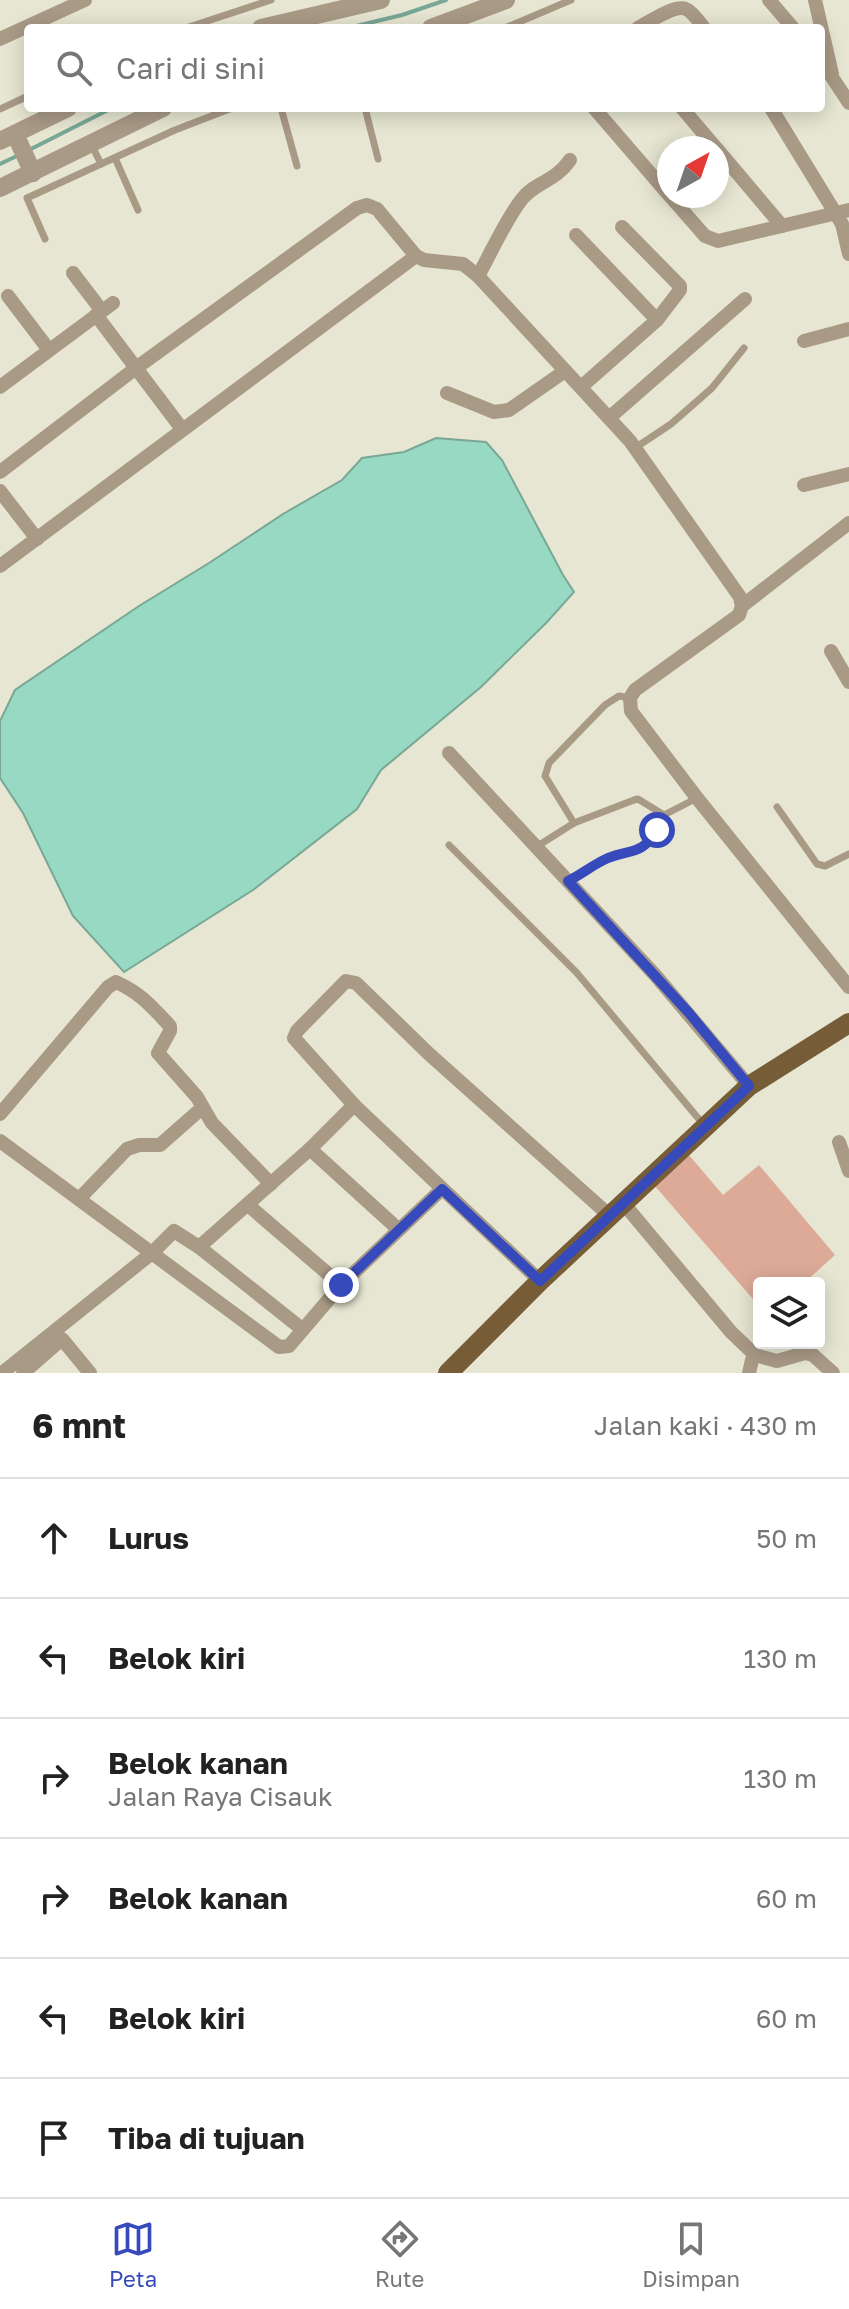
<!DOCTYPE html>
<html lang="id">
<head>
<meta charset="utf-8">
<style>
	:root { --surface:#fff; --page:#f2f2f2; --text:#222; --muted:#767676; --line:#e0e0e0; --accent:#374abc }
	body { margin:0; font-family:"Golos Text",sans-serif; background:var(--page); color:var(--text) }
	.controls { position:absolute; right:24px; bottom:24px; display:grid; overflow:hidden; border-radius:8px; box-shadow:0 4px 20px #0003 }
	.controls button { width:72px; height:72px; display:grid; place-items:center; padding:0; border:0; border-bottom:2px solid var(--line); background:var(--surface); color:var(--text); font:40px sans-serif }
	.compass { position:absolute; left:657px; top:136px; width:72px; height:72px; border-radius:50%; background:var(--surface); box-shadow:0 4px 20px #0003; rotate:40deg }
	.stop { position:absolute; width:24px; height:24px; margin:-18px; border:6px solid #374abc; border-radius:50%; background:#fff }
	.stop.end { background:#374abc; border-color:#fff; box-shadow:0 2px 8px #0008 }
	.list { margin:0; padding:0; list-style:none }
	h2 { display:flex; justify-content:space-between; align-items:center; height:104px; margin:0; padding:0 32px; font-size:34px }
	h2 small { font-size:26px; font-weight:400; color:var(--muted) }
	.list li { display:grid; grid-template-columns:52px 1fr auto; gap:24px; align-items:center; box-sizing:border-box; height:120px; padding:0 32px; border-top:2px solid var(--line) }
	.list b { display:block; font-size:30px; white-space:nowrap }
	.list p { margin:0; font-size:26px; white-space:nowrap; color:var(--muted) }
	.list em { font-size:26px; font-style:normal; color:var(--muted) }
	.icon { flex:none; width:44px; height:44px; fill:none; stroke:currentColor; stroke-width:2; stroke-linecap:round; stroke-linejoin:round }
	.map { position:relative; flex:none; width:849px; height:1373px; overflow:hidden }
	.search { position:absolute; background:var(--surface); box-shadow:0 4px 20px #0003; left:24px; right:24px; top:24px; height:88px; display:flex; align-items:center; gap:20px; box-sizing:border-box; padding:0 28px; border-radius:8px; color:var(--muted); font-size:30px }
	.sheet { height:824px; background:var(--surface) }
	nav { display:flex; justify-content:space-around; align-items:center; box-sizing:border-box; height:112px; border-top:2px solid var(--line); background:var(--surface); font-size:22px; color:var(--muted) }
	nav a { display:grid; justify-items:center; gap:4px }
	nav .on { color:var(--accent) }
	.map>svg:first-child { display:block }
</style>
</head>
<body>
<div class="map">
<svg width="849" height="1373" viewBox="0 0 849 1373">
	<rect width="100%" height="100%" fill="#e6e6d2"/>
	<!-- green -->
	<path fill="#ddaa98" d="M 689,1155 L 723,1195 L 759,1165 L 835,1255 L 804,1283 L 759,1283 L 759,1306 L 654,1185 Z"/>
	<!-- water -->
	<path fill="#97d9c3" stroke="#79a795" stroke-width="2" d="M 436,438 L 486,442 L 502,460 L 563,575 L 574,592 L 547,622 L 481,687 L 381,770 L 357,809 L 253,890 L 124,972 L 73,916 L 23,813 L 0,778 L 0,721 L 15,690 L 139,606 L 209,563 L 283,514 L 342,480 L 362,458 L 404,452 Z"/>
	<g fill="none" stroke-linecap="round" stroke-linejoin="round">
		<!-- stream -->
		<g stroke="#79a795" stroke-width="4">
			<path d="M 348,28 L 402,15 L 446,0"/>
			<path d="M 27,151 L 112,108"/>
			<path d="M 0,164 L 19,155"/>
		</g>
		<!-- service -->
		<g stroke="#a99a86" stroke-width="7">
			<path d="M 186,28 L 271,0"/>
			<path d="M 505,28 L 571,0"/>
			<path d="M 281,108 L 297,166"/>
			<path d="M 365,108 L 378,159"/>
			<path d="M 0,109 L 28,96"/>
			<path d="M 91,144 L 101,164 L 175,130 L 232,108"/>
			<path d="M 115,158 L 138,210"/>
			<path d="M 45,239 L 27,198 L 101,164"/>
			<path d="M 635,448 L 671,424 L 712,388 L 744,348"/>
			<path d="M 777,807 L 817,864 L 825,866 L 849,854"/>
			<path d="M 574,823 L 545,776 L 549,763 L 605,705 L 619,696 L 630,698"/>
			<path d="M 449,845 L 577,973 L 703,1124"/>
			<path d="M 536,847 L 574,823 L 634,800 L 638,799 L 664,815"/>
			<path d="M 568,881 L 610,857 L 639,850 L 652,839 L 664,815 L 697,798"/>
		</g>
		<!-- minor -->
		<g stroke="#a99a86" stroke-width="14">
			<path d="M 769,0 L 793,28"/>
			<path d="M 815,0 L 832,74"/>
			<path d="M 638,28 C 649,22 675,4 686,9 C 693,12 699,22 704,28"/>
			<path d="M 0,39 L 85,0"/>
			<path d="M 826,68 L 849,103"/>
			<path d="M 594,108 L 669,195"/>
			<path d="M 682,108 L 716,148"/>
			<path d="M 771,108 L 842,224 L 849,254"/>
			<path d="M 717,149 L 782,226"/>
			<path d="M 670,196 L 705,236 L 718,241 L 849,210"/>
			<path d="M 576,235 L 657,320"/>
			<path d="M 73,273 L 102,311"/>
			<path d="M 478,276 C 491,253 506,219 522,199 C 535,182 555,182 570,160"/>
			<path d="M 8,296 L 49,350"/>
			<path d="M 96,315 L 182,429"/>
			<path d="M 804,341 L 849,329"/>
			<path d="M 0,387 L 113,303"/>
			<path d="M 581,387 L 657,320 L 680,290 L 680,286 L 622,227"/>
			<path d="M 447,393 L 494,412 L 509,410 L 565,371"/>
			<path d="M 609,418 L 745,299"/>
			<path d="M 0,472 L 136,368 L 357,208 L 367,205 L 377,209 L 416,256 L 424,260 L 463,264 L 478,276 L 630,441 L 740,597 L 742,606 L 739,615 L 635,690 L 630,698 L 631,711 L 697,798 L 849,987"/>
			<path d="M 804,485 L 849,474"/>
			<path d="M 0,491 L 37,539"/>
			<path d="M 0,566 L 416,256"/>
			<path d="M 742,606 L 849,523"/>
			<path d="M 831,651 L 849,682"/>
			<path d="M 449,753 L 656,976 L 749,1086"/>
			<path d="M 0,1114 L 108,987 L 116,982 C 142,994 151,1006 170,1026 L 170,1031 L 158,1053 L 197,1097 L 212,1123 L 271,1184"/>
			<path d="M 0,1141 L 279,1347 L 289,1346 L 341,1285 L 442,1189"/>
			<path d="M 839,1142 L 849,1171"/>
			<path d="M 310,1149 L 398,1229"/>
			<path d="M 79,1199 L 127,1149 L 139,1145 L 160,1145 L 202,1108"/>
			<path d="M 624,1204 L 731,1332 L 755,1355 L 777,1361 L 805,1353 L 813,1355 L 833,1373"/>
			<path d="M 248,1205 L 341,1285"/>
			<path d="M 199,1247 L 310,1149 L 354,1105"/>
			<path d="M 540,1281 L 354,1105 L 294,1038 L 297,1031 L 346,981 L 356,983 L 428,1053 L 610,1216"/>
			<path d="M 2,1373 L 152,1253 L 174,1231 L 199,1247 L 302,1329"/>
			<path d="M 23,1373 L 62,1339 L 90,1373"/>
			<path d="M 749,1373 L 752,1360 L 755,1355"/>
		</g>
		<!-- tertiary -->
		<g stroke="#a99a86" stroke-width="18">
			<path d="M 261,28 L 381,0"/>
			<path d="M 431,28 L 506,0"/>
			<path d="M 15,134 L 33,173"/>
			<path d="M 0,141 L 68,108"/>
			<path d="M 0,188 L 163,108"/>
		</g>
		<!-- primary -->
		<path stroke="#765c37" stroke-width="20" d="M 448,1373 L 540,1281 L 749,1086 L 849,1023"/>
	</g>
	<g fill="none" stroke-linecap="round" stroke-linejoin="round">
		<!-- route -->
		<path stroke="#374abc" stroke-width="10" d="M 341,1285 L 442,1189 L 540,1281 L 749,1086 L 689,1013 L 568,881 C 582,874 594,864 608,858 C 632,849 642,855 657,830"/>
	</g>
</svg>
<div class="controls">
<button><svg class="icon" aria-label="layers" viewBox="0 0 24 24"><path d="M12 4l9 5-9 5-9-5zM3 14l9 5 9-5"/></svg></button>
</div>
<svg class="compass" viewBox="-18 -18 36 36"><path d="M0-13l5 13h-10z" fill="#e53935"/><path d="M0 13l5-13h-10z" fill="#767676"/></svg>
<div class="stop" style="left:657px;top:830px"></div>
<div class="stop end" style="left:341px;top:1285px"></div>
<div class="search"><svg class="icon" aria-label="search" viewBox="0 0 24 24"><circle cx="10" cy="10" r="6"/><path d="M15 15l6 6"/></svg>Cari di sini</div>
</div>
<section class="sheet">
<h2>6 mnt<small>Jalan kaki · 430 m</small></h2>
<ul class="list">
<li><svg class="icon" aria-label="ahead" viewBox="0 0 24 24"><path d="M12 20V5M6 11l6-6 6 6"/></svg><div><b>Lurus</b></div><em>50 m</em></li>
<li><svg class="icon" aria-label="left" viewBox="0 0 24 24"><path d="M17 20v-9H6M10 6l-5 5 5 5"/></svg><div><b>Belok kiri</b></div><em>130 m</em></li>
<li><svg class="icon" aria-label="right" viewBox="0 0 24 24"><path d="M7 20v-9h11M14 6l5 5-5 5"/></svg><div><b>Belok kanan</b><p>Jalan Raya Cisauk</p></div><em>130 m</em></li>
<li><svg class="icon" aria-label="right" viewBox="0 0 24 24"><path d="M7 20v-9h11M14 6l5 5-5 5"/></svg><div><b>Belok kanan</b></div><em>60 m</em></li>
<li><svg class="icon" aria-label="left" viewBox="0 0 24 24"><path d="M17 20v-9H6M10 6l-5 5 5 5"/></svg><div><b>Belok kiri</b></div><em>60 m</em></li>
<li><svg class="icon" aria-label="arrive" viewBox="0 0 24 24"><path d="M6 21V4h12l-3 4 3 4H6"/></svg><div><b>Tiba di tujuan</b></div></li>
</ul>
</section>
<nav>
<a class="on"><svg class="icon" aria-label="map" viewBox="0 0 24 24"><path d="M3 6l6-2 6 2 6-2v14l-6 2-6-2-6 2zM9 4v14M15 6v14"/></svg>Peta</a>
<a><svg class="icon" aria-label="directions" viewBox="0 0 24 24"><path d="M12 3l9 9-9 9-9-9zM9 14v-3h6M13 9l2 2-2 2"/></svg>Rute</a>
<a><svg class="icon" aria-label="saved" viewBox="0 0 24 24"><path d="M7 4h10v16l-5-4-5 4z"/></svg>Disimpan</a>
</nav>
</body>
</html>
